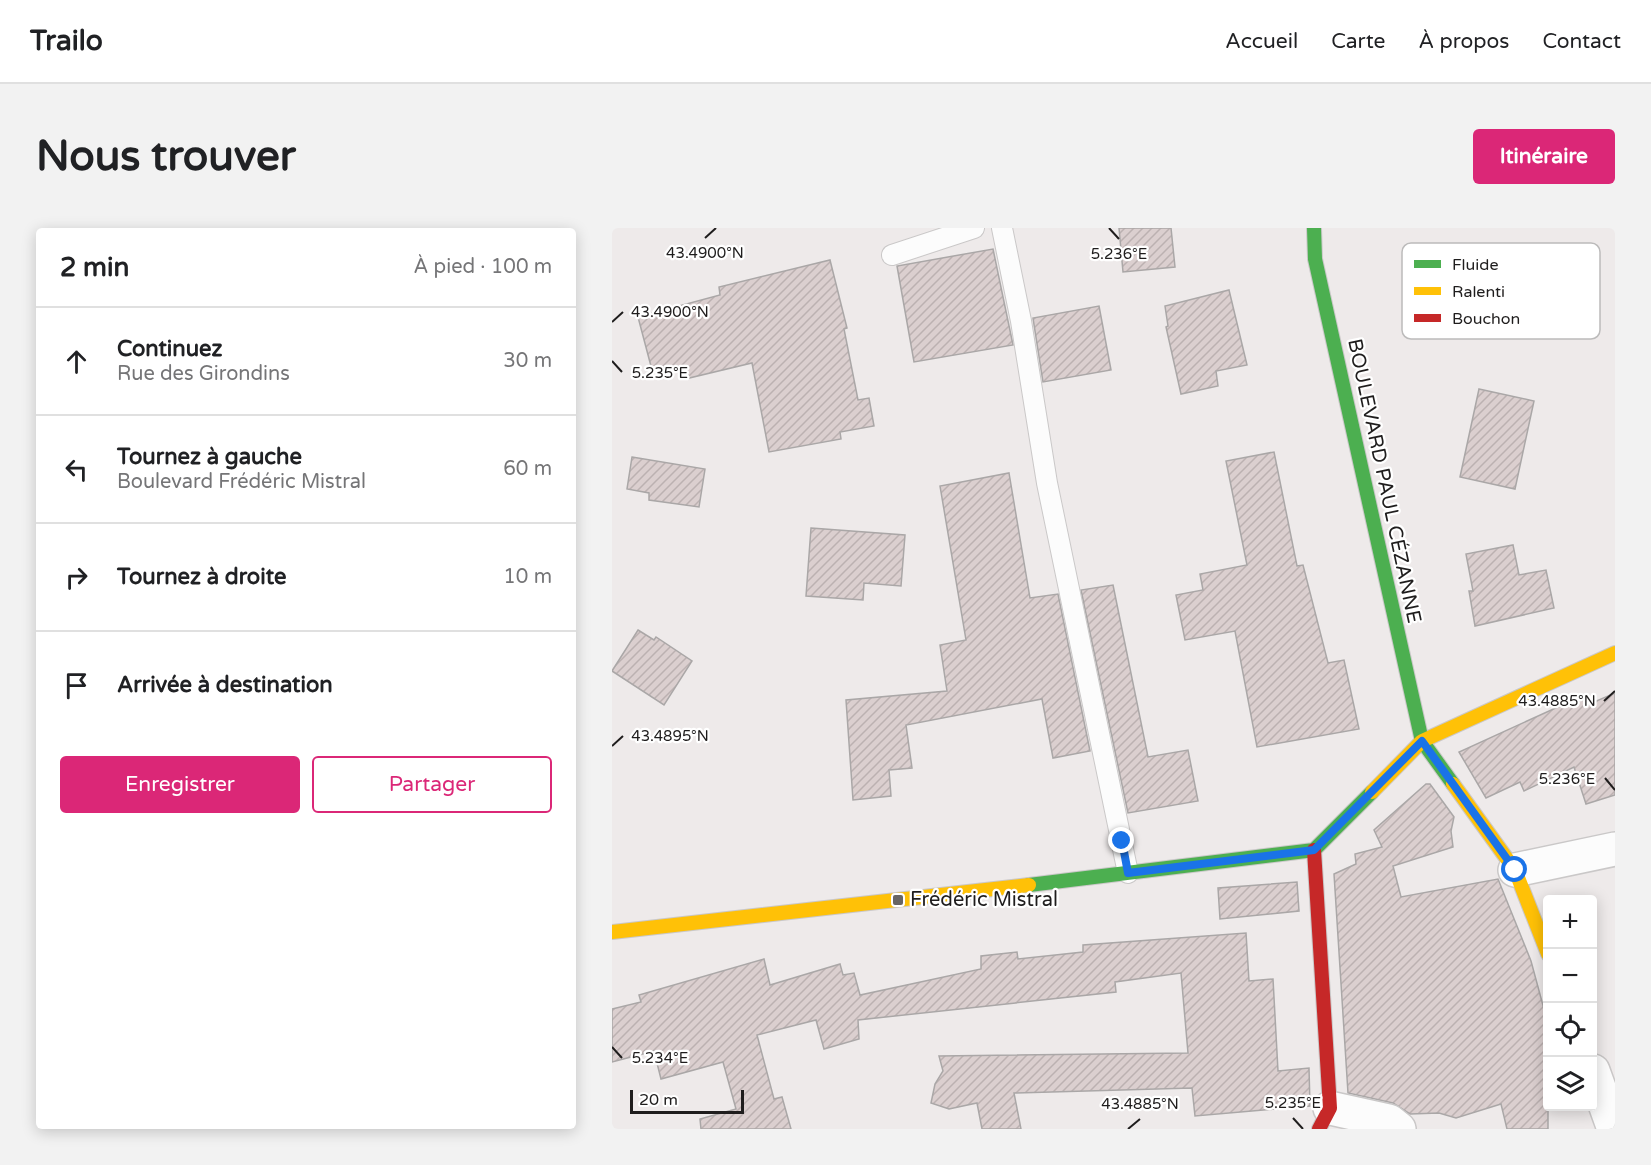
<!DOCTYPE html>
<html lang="fr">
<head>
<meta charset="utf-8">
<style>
	:root { --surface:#fff; --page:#f2f2f2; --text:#202124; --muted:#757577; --line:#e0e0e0; --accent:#db2777 }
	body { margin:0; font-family:"Varela Round",sans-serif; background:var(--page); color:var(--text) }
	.controls { position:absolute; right:18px; bottom:18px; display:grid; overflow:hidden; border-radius:6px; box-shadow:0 3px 15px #0003 }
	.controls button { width:54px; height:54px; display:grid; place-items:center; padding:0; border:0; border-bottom:2px solid var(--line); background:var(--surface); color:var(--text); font:30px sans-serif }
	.scale { position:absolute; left:18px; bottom:15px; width:114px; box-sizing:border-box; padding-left:6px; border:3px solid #1f1d1d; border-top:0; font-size:16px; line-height:21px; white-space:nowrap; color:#1f1d1d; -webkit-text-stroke:4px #fff; paint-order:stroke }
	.stop { position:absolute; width:18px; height:18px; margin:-14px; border:4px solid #1a73e8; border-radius:50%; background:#fff }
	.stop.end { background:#1a73e8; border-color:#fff; box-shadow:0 2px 6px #0008 }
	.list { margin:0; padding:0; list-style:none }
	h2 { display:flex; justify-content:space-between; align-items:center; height:78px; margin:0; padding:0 24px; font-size:26px }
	h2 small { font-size:20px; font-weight:400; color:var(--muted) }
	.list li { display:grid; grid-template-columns:39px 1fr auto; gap:18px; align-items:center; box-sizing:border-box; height:108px; padding:0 24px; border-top:2px solid var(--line) }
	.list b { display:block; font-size:22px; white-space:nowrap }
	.list p { margin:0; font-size:20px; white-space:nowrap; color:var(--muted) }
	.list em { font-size:20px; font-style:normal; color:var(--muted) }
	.actions { display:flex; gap:12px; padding:18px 24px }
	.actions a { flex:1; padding:14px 0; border:2px solid var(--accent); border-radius:6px; text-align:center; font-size:21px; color:var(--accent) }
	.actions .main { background:var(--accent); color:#fff }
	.icon { flex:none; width:33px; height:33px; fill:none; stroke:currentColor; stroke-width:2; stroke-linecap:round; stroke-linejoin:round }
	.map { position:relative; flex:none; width:1003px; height:901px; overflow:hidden; border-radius:6px }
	header { display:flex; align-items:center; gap:36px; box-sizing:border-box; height:84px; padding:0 30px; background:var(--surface); border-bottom:2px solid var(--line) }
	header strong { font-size:28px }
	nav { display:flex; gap:33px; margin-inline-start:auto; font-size:21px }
	.intro { display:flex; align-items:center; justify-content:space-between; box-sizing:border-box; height:144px; padding:0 36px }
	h1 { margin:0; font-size:42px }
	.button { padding:15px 27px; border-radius:6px; background:var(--accent); color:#fff; font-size:21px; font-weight:700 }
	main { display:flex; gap:36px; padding:0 36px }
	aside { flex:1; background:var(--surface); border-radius:6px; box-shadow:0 3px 15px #0003 }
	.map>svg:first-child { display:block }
</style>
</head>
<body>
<header>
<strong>Trailo</strong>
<nav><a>Accueil</a><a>Carte</a><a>À propos</a><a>Contact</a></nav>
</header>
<div class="intro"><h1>Nous trouver</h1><a class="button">Itinéraire</a></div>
<main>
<aside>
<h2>2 min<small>À pied · 100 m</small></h2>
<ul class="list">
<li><svg class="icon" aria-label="ahead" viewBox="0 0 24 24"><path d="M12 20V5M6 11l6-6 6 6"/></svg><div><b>Continuez</b><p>Rue des Girondins</p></div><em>30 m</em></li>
<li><svg class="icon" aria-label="left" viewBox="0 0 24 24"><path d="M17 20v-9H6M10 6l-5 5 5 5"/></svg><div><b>Tournez à gauche</b><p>Boulevard Frédéric Mistral</p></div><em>60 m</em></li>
<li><svg class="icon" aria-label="right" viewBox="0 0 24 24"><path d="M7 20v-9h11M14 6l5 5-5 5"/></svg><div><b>Tournez à droite</b></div><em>10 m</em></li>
<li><svg class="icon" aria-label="arrive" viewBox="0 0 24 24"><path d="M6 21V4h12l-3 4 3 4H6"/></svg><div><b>Arrivée à destination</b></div></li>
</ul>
<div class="actions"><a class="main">Enregistrer</a><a>Partager</a></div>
</aside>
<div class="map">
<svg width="1003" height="901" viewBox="0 0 1003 901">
	<defs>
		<pattern id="building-hatch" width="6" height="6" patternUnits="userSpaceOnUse" patternTransform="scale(1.5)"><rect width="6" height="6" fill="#dbcfcf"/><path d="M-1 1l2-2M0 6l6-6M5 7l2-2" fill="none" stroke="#bcb1b1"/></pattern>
	</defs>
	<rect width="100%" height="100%" fill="#eeeaea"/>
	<!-- building -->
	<g fill="url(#building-hatch)" stroke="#aaa7a7" stroke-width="1.5">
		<path d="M 507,0 L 559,0 L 563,39 L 511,44 Z"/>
		<path d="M 381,21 L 401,117 L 302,134 L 285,38 Z"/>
		<path d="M 218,32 L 235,100 L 232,101 L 246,172 L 257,170 L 262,198 L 228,204 L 229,211 L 157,224 L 140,135 L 73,151 L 70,140 L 58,144 L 57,138 L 40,142 L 26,89 L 108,67 L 107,59 Z"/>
		<path d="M 617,62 L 635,137 L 604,143 L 606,158 L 569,166 L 554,99 L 556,98 L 553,78 Z"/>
		<path d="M 487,78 L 499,142 L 431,154 L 421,90 Z"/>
		<path d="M 867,161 L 922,173 L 903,261 L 848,249 Z"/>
		<path d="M 662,224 L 685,338 L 691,337 L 716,435 L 732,432 L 747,501 L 645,519 L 623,403 L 573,412 L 564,367 L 591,362 L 588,346 L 635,337 L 614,233 Z"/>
		<path d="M 20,229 L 93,241 L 87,279 L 37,272 L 37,265 L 15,261 Z"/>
		<path d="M 397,245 L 418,370 L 446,366 L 478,523 L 441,530 L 430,471 L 294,497 L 300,540 L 277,542 L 279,568 L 241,572 L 234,472 L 335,463 L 328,417 L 354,412 L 328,258 Z"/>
		<path d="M 199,300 L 293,307 L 289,358 L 252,355 L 251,372 L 194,368 Z"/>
		<path d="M 901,317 L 907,347 L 934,342 L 942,380 L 863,398 L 857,363 L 861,363 L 854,326 Z"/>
		<path d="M 501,357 L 536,529 L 576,522 L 586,573 L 516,585 L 469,362 Z"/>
		<path d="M 26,402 L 42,412 L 44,409 L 80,433 L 52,477 L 0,443 Z"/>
		<path d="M 1003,465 L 1003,567 L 974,576 L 962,539 L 912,563 L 908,554 L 874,570 L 847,524 L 970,468 L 973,478 Z"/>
		<path d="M 814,556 L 818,556 L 842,589 L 839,603 L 841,619 L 781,638 L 789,669 L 886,651 L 919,733 L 936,796 L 936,901 L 895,901 L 889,876 L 844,890 L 827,885 L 798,886 L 781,875 L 736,865 L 722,646 L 744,636 L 743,626 L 770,619 L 762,602 Z"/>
		<path d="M 685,654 L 687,683 L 608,691 L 606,660 Z"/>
		<path d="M 634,705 L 637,753 L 661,751 L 666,843 L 697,840 L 698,878 L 583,888 L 580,860 L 402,865 L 409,901 L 370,901 L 365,875 L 337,881 L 319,875 L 323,856 L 331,843 L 327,828 L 576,825 L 569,745 L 503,754 L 504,764 L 246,792 L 247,811 L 212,821 L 204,792 L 145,807 L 162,871 L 170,869 L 179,901 L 89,901 L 88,891 L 124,881 L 111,834 L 49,851 L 42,823 L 0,834 L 0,781 L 29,774 L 27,767 L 152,731 L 158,757 L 228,736 L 231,747 L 242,745 L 248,767 L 369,741 L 369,728 L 405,724 L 406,731 L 471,724 L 471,717 Z"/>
	</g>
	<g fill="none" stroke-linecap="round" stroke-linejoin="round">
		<defs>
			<g id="lane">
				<path d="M 390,0 L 409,93 L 435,255 L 516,645"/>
				<path d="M 280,27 L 362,0"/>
			</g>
			<g id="street">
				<path d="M 903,642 L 1003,621"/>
				<path d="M 981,843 L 1002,901"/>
				<path d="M 718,880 L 777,893 L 787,901"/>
			</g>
			<g id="fast">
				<path d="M 702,0 L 703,31 L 810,513 L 841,556"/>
				<path d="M 417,657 L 702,622 L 760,564"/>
			</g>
			<g id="slow">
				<path d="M 841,556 L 903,642 L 936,726"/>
				<path d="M 760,564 L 810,513 L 1003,425"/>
				<path d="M 0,704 L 417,657"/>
			</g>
			<path id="jam" d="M 702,622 L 718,880 L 707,901"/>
		</defs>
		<!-- lane casing -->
		<use href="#lane" stroke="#cac8c8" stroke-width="22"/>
		<!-- street casing -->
		<use href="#street" stroke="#cac8c8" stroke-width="36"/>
		<!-- fast casing -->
		<use href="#fast" stroke="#cac8c8" stroke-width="16"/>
		<!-- slow casing -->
		<use href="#slow" stroke="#cac8c8" stroke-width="16"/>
		<!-- jam casing -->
		<use href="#jam" stroke="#cac8c8" stroke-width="16"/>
		<!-- lane -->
		<use href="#lane" stroke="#fcfcfc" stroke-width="20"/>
		<!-- street -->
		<use href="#street" stroke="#fcfcfc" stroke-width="33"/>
		<!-- fast -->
		<use href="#fast" stroke="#4caf50" stroke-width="14"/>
		<!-- slow -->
		<use href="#slow" stroke="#ffc107" stroke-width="14"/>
		<!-- jam -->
		<use href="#jam" stroke="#c62828" stroke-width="14"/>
	</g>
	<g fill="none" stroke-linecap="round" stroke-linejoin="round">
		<!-- route -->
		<path stroke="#1a73e8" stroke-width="8" d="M 510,613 L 516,645 L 702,622 L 810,513 L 903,642"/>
	</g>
	<!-- ticks -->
	<path fill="none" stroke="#1f1d1d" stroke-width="2" d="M 497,0 L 507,11M 93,10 L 104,0M 0,94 L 11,84M 0,133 L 10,144M 992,473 L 1003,463M 0,518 L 11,508M 993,550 L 1003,562M 0,819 L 10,830M 681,890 L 691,901M 516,901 L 528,891"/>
	<!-- markers -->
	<rect fill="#676565" stroke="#fff" stroke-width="2" x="280" y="666" width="12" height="12" rx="3"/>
	<g text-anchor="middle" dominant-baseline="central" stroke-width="4.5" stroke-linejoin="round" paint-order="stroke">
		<!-- street labels -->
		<g font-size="20" fill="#1f1d1d" stroke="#fff">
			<text transform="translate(772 253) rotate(78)">BOULEVARD PAUL CÉZANNE</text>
		</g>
		<!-- poi labels -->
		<g font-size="20" fill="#1f1d1d" stroke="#fff" text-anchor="start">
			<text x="298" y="672">Frédéric Mistral</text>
		</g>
	</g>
	<!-- legend -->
	<rect x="790" y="15" width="198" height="96" rx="9" fill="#fff" stroke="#bcbbbb" stroke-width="1.5"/>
	<rect x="802" y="32" width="27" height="8" fill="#4caf50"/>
	<rect x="802" y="59" width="27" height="8" fill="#ffc107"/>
	<rect x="802" y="86" width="27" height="8" fill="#c62828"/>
	<g font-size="16" fill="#1f1d1d">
		<text x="840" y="42">Fluide</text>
		<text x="840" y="69">Ralenti</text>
		<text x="840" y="96">Bouchon</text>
	</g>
	<g font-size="15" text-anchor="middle" fill="#1f1d1d" stroke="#fff" stroke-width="4.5" stroke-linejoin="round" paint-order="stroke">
		<text x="93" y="30">43.4900°N</text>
		<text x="507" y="31">5.236°E</text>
		<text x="58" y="89">43.4900°N</text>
		<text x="48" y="150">5.235°E</text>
		<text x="945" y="478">43.4885°N</text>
		<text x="58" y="513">43.4895°N</text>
		<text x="955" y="556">5.236°E</text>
		<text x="48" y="835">5.234°E</text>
		<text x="681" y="880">5.235°E</text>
		<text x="528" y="881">43.4885°N</text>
	</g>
</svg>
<div class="controls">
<button>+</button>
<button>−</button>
<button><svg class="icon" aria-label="locate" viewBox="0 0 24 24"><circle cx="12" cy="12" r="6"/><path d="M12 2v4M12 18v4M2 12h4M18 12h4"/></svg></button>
<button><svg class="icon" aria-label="layers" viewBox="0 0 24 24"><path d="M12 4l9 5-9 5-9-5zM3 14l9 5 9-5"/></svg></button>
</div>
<div class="scale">20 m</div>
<div class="stop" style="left:903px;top:642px"></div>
<div class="stop end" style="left:510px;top:613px"></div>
</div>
</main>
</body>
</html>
